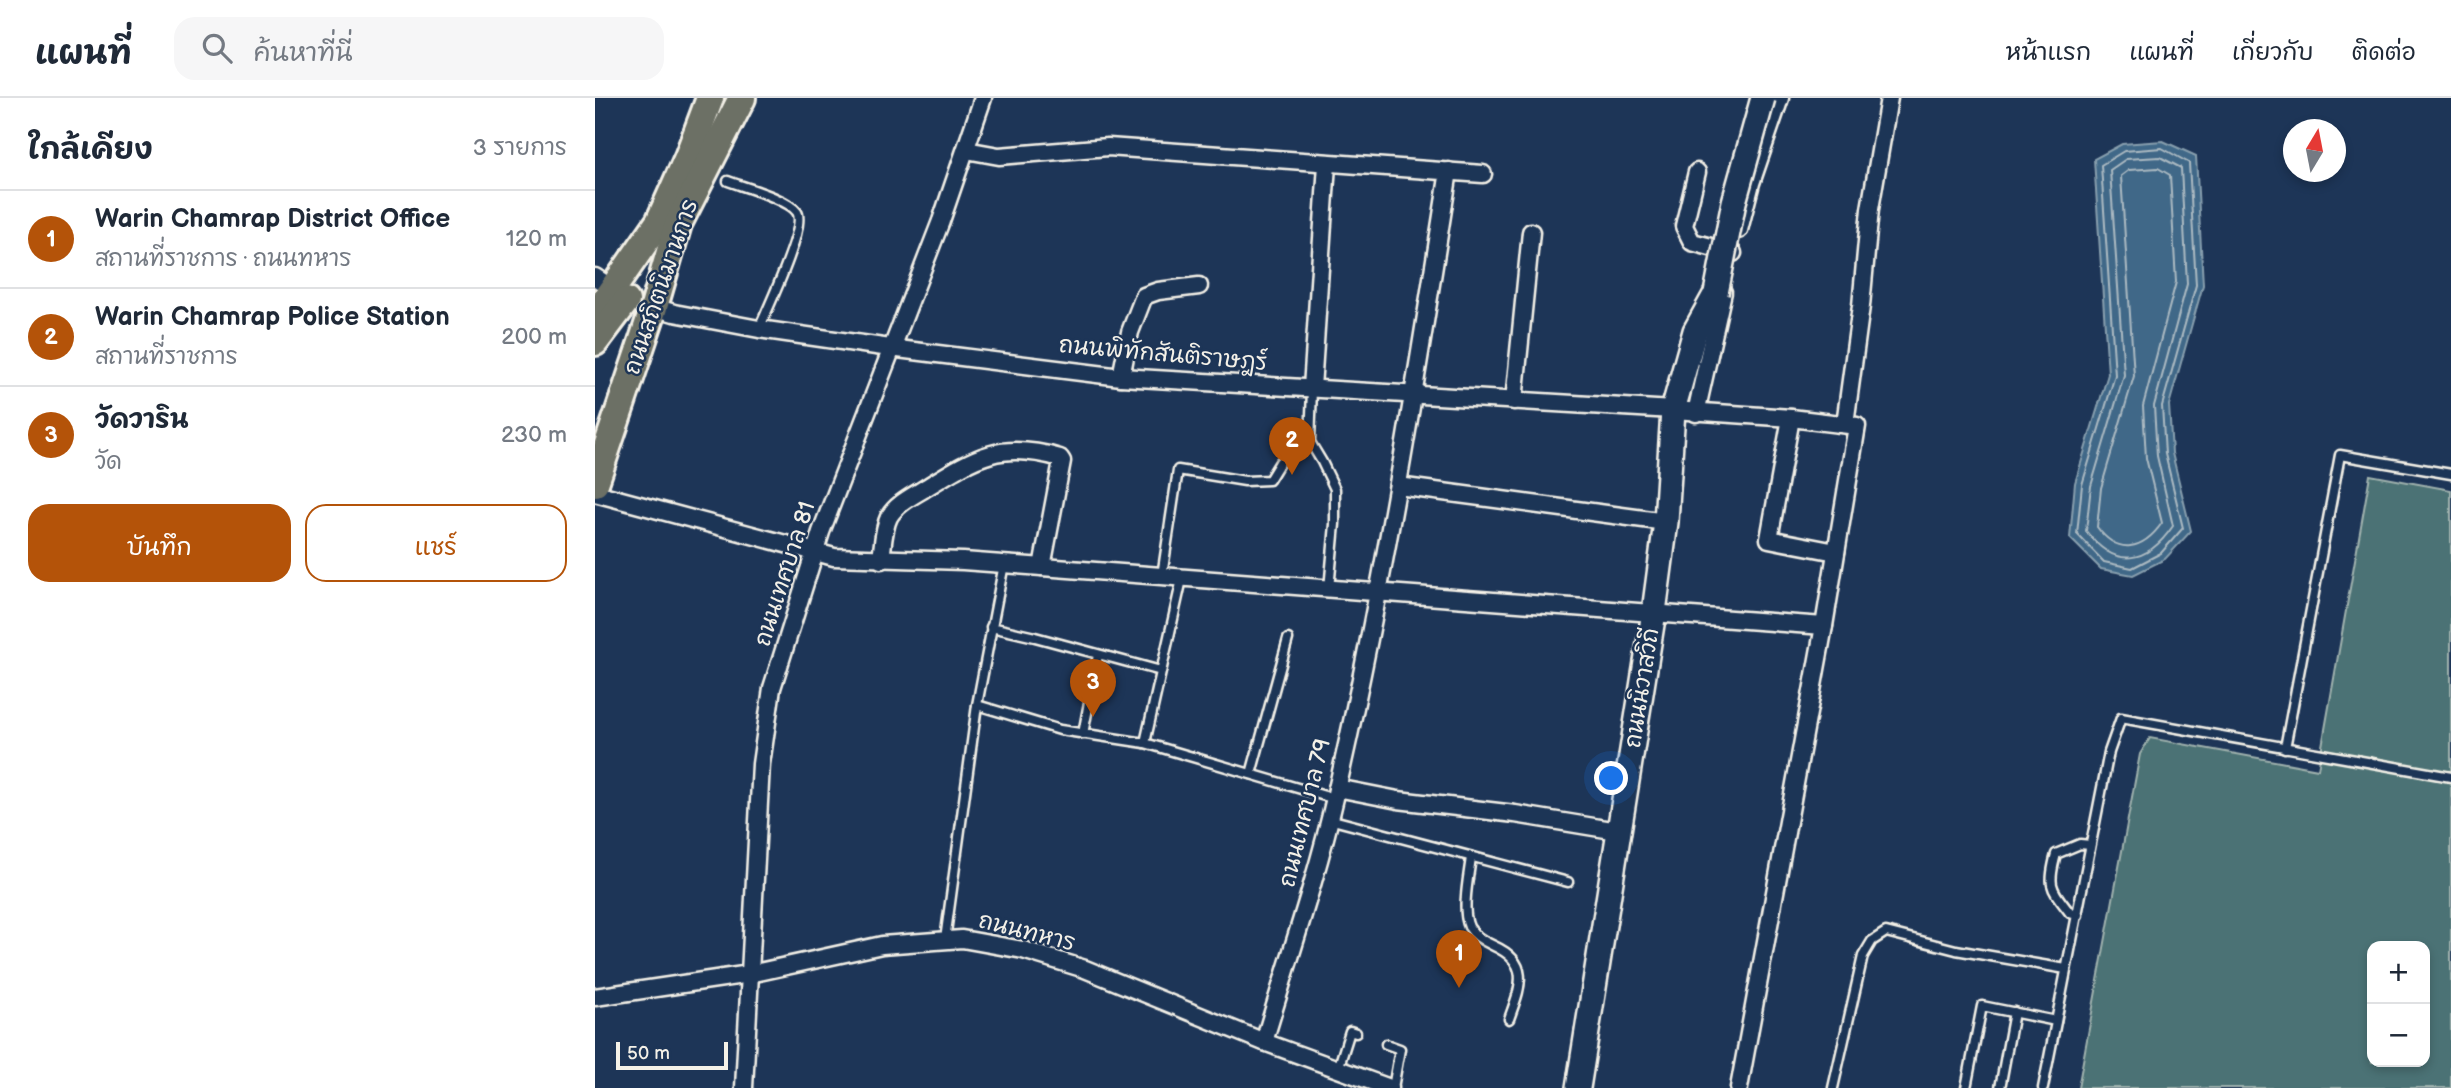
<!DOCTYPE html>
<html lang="th">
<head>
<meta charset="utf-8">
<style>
	:root { --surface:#fff; --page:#f6f6f7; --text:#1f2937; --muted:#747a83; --line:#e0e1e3; --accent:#b45309 }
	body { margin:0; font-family:"Balsamiq Sans","Playpen Sans Thai",sans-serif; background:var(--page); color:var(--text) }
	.controls { position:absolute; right:21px; bottom:21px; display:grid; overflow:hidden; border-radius:14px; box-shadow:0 4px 10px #0003 }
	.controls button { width:63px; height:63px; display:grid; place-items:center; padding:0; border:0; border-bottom:2px solid var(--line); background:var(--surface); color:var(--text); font:35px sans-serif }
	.compass { position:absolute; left:1688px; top:21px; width:63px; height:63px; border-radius:50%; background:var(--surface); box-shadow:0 4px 10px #0003; rotate:10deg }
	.scale { position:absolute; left:21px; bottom:18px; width:112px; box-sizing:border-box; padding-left:7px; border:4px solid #f4f1e8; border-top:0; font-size:19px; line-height:24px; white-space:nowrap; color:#f4f1e8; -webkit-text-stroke:5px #1d3557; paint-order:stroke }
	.you { position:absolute; left:1017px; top:681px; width:24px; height:24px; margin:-18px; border:5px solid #fff; border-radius:50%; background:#1a73e8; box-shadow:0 0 0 10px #1a73e833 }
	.badge { display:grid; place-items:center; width:46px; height:46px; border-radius:50%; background:var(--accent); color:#fff; font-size:23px; font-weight:700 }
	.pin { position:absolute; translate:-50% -58px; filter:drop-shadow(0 2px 4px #0008) }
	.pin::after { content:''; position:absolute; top:37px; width:24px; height:21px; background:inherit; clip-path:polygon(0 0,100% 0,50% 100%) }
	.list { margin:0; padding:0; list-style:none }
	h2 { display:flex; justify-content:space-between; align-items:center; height:91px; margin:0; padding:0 28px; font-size:30px }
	h2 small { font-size:23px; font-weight:400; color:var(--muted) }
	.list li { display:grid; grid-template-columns:46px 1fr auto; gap:21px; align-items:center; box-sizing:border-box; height:98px; padding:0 28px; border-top:2px solid var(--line) }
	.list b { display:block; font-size:26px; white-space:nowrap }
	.list p { margin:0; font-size:23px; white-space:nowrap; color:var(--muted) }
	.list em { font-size:23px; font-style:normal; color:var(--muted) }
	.actions { display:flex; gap:14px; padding:21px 28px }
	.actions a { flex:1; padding:16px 0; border:2px solid var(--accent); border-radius:21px; text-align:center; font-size:24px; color:var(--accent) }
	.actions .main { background:var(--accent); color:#fff }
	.icon { flex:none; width:38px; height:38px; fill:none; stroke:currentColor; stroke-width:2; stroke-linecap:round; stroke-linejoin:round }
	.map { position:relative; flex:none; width:1856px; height:990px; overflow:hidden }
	header { display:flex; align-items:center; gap:42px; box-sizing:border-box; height:98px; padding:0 35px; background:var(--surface); border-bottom:2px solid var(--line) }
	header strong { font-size:33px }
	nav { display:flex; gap:38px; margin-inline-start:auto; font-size:24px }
	.search { width:490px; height:63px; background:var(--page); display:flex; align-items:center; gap:18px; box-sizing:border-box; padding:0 24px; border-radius:21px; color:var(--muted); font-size:26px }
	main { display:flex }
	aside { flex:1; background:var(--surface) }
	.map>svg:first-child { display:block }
</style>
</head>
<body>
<header>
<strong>แผนที่</strong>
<div class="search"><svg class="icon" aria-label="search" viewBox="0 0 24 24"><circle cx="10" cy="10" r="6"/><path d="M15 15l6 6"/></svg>ค้นหาที่นี่</div>
<nav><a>หน้าแรก</a><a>แผนที่</a><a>เกี่ยวกับ</a><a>ติดต่อ</a></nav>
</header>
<main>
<aside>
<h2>ใกล้เคียง<small>3 รายการ</small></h2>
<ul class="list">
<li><span class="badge">1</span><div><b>Warin Chamrap District Office</b><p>สถานที่ราชการ · ถนนทหาร</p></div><em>120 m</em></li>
<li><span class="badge">2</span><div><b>Warin Chamrap Police Station</b><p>สถานที่ราชการ</p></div><em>200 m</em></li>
<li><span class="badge">3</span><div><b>วัดวาริน</b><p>วัด</p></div><em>230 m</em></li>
</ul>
<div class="actions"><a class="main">บันทึก</a><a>แชร์</a></div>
</aside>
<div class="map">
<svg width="1856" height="990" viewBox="0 0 1856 990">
	<rect width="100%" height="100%" fill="#1d3557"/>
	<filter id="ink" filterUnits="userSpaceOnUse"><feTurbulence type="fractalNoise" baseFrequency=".0143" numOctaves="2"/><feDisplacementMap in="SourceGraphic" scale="14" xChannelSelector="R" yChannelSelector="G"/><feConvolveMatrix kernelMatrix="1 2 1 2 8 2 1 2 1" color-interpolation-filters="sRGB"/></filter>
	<g filter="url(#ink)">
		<!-- green -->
		<path fill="#4c7274" stroke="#a0b2ae" stroke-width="2" fill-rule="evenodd" d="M 1775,377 L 1856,392 L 1856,990 L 1483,990 L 1545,656 L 1555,640 L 1723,671 ZM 1777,848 L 1830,848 L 1830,964 L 1777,964 Z"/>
		<!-- water -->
		<path fill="#406888" stroke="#889fae" stroke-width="2" d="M 1568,43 L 1601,58 L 1608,187 L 1574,307 L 1577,355 L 1596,433 L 1570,461 L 1538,477 L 1506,471 L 1475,440 L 1480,385 L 1513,276 L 1499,61 L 1527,46 Z"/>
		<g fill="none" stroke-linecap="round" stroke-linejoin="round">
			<!-- shore -->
			<g stroke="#acbac2" stroke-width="2">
				<path d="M 1567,50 L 1594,65 L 1601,187 L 1567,308 L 1570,356 L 1588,430 L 1566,455 L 1537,470 L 1509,464 L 1482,436 L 1487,387 L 1520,277 L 1506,67 L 1529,53 Z"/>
				<path d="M 1565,59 L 1586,70 L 1592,186 L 1559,308 L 1562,358 L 1578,428 C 1552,466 1520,472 1491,433 L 1496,388 L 1529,277 L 1515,72 L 1531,61 Z"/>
				<path d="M 1563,70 L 1575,77 L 1581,184 L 1548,308 L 1551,360 L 1567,425 C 1548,452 1523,458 1502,429 L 1506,390 L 1539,278 L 1526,78 L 1534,72 Z"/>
			</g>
			<defs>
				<g id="lane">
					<path d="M 133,83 C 149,89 193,101 202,114 C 212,128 172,212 164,231"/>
					<path d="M 717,291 L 715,344 L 727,364 L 740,391 L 740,426 L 734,491"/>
					<path d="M 567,478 L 583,372 L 650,383 L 674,382 L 685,364 L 715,344"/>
					<path d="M 587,481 L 550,645 L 740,701"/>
					<path d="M 396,529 L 440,539 L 566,573"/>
					<path d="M 382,607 L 409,466"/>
					<path d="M 488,636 L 503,557"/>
					<path d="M 1690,650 L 1745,357 L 1856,376"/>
					<path d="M 656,676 L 693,541"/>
					<path d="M 734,721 L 973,784"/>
					<path d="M 876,759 C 874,777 866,812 874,829 C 880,839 890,844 899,848 C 937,865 925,890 914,921"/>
					<path d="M 1483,817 L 1475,815 C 1456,790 1452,789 1461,756 L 1485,746 L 1495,747"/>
					<path d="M 350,842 L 382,607 L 465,632 L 550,645"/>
					<path d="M 791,946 L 805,951 L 798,990"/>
					<path d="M 743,971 L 755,933 L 761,935"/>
					<path d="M 1238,990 L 1268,858 L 1277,843 L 1291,834 L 1361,852 L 1471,871"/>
					<path d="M 1371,990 L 1387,908 L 1461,923"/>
					<path d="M 1405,990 L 1419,914"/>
					<path d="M 1448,990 L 1514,654 L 1526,620 L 1856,679"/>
				</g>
				<g id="street">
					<path d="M 371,52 L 404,58 L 513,49 L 888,76"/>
					<path d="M 1102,74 L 1089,128 L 1097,144 L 1138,155"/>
					<path d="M 1144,132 L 1156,85 L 1185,0"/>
					<path d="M 0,179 L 18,191"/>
					<path d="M 59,209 L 79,215 L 164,231 L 295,250 L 526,279 L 1078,312 L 1196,320 L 1262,328 L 1229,528 L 1144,990"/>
					<path d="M 526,279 L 535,234 L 549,198 L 563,193 L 604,188"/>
					<path d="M 717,290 L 732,66"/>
					<path d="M 919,303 L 936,134"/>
					<path d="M 1101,315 L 1128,194"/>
					<path d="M 1196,320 L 1174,441 L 1241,454"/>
					<path d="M 1250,326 L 1266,208 L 1275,111 L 1294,0"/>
					<path d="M 803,388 L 1071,424"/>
					<path d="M 0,395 L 239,459 L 368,463 L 1229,528"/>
					<path d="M 286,462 C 288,448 288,431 294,419 C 302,405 320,397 332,389 C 382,358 405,343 465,360 L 467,363 L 447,469"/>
					<path d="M 742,690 L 803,702 L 920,716 L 1023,733"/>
					<path d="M 0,899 L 155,876 L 287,847 L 367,841 L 428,852 L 490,871 L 669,944 L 795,990"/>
					<path d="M 669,944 C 693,863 721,782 740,700 C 788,493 821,283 854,73"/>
					<path d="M 149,990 L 166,666 L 177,590 L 226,434 L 346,123 L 388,0"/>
				</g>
				<path id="secondary" d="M 983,990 L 1059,514 L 1071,424 L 1078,312 L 1100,233 L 1121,195"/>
				<g id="primary">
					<path d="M 0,216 L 64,124 L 93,59 L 115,0"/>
					<path d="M 0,244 L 31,203"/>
					<path d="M 0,385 L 59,209 L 83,126 L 147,0"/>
				</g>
			</defs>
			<!-- lane casing -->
			<use href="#lane" stroke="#f4f1e8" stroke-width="13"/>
			<!-- street casing -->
			<use href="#street" stroke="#f4f1e8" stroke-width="21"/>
			<!-- secondary casing -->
			<use href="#secondary" stroke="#f4f1e8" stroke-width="28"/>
			<!-- primary casing -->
			<use href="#primary" stroke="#f4f1e8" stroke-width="32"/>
			<!-- lane -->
			<use href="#lane" stroke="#1d3557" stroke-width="8"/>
			<!-- street -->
			<use href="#street" stroke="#1d3557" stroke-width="16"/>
			<!-- secondary -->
			<use href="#secondary" stroke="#1d3557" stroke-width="23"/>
			<!-- primary -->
			<use href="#primary" stroke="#6c7065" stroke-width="26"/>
			<defs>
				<path id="secondary-bridge" d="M 1121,195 L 1139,104 L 1168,0"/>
			</defs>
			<!-- secondary-bridge casing -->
			<use href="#secondary-bridge" stroke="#f4f1e8" stroke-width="28" stroke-linecap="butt"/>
			<!-- secondary-bridge -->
			<use href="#secondary-bridge" stroke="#1d3557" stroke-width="23"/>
		</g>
	</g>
	<g text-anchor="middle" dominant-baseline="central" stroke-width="5" stroke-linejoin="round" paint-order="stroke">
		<!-- street labels -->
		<g font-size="23" fill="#f4f1e8" stroke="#1d3557">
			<text transform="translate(66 189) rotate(-71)">ถนนสถิตนิมานการ</text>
			<text transform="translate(568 256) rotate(5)">ถนนพิทักสันติราษฎร์</text>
			<text transform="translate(190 476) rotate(-72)">ถนนเทศบาล 81</text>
			<text transform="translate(1047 590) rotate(-81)">ถนนนิวาสวิถี</text>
			<text transform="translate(710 715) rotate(-76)">ถนนเทศบาล 79</text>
			<text transform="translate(432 834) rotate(14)">ถนนทหาร</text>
		</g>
	</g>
</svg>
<div class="controls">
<button>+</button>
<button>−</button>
</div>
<svg class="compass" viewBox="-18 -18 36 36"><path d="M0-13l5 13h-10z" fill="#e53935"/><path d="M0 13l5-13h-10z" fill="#747a83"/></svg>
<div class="scale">50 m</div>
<div class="you"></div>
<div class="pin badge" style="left:864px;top:890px">1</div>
<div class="pin badge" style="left:697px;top:377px">2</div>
<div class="pin badge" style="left:498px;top:619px">3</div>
</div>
</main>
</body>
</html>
